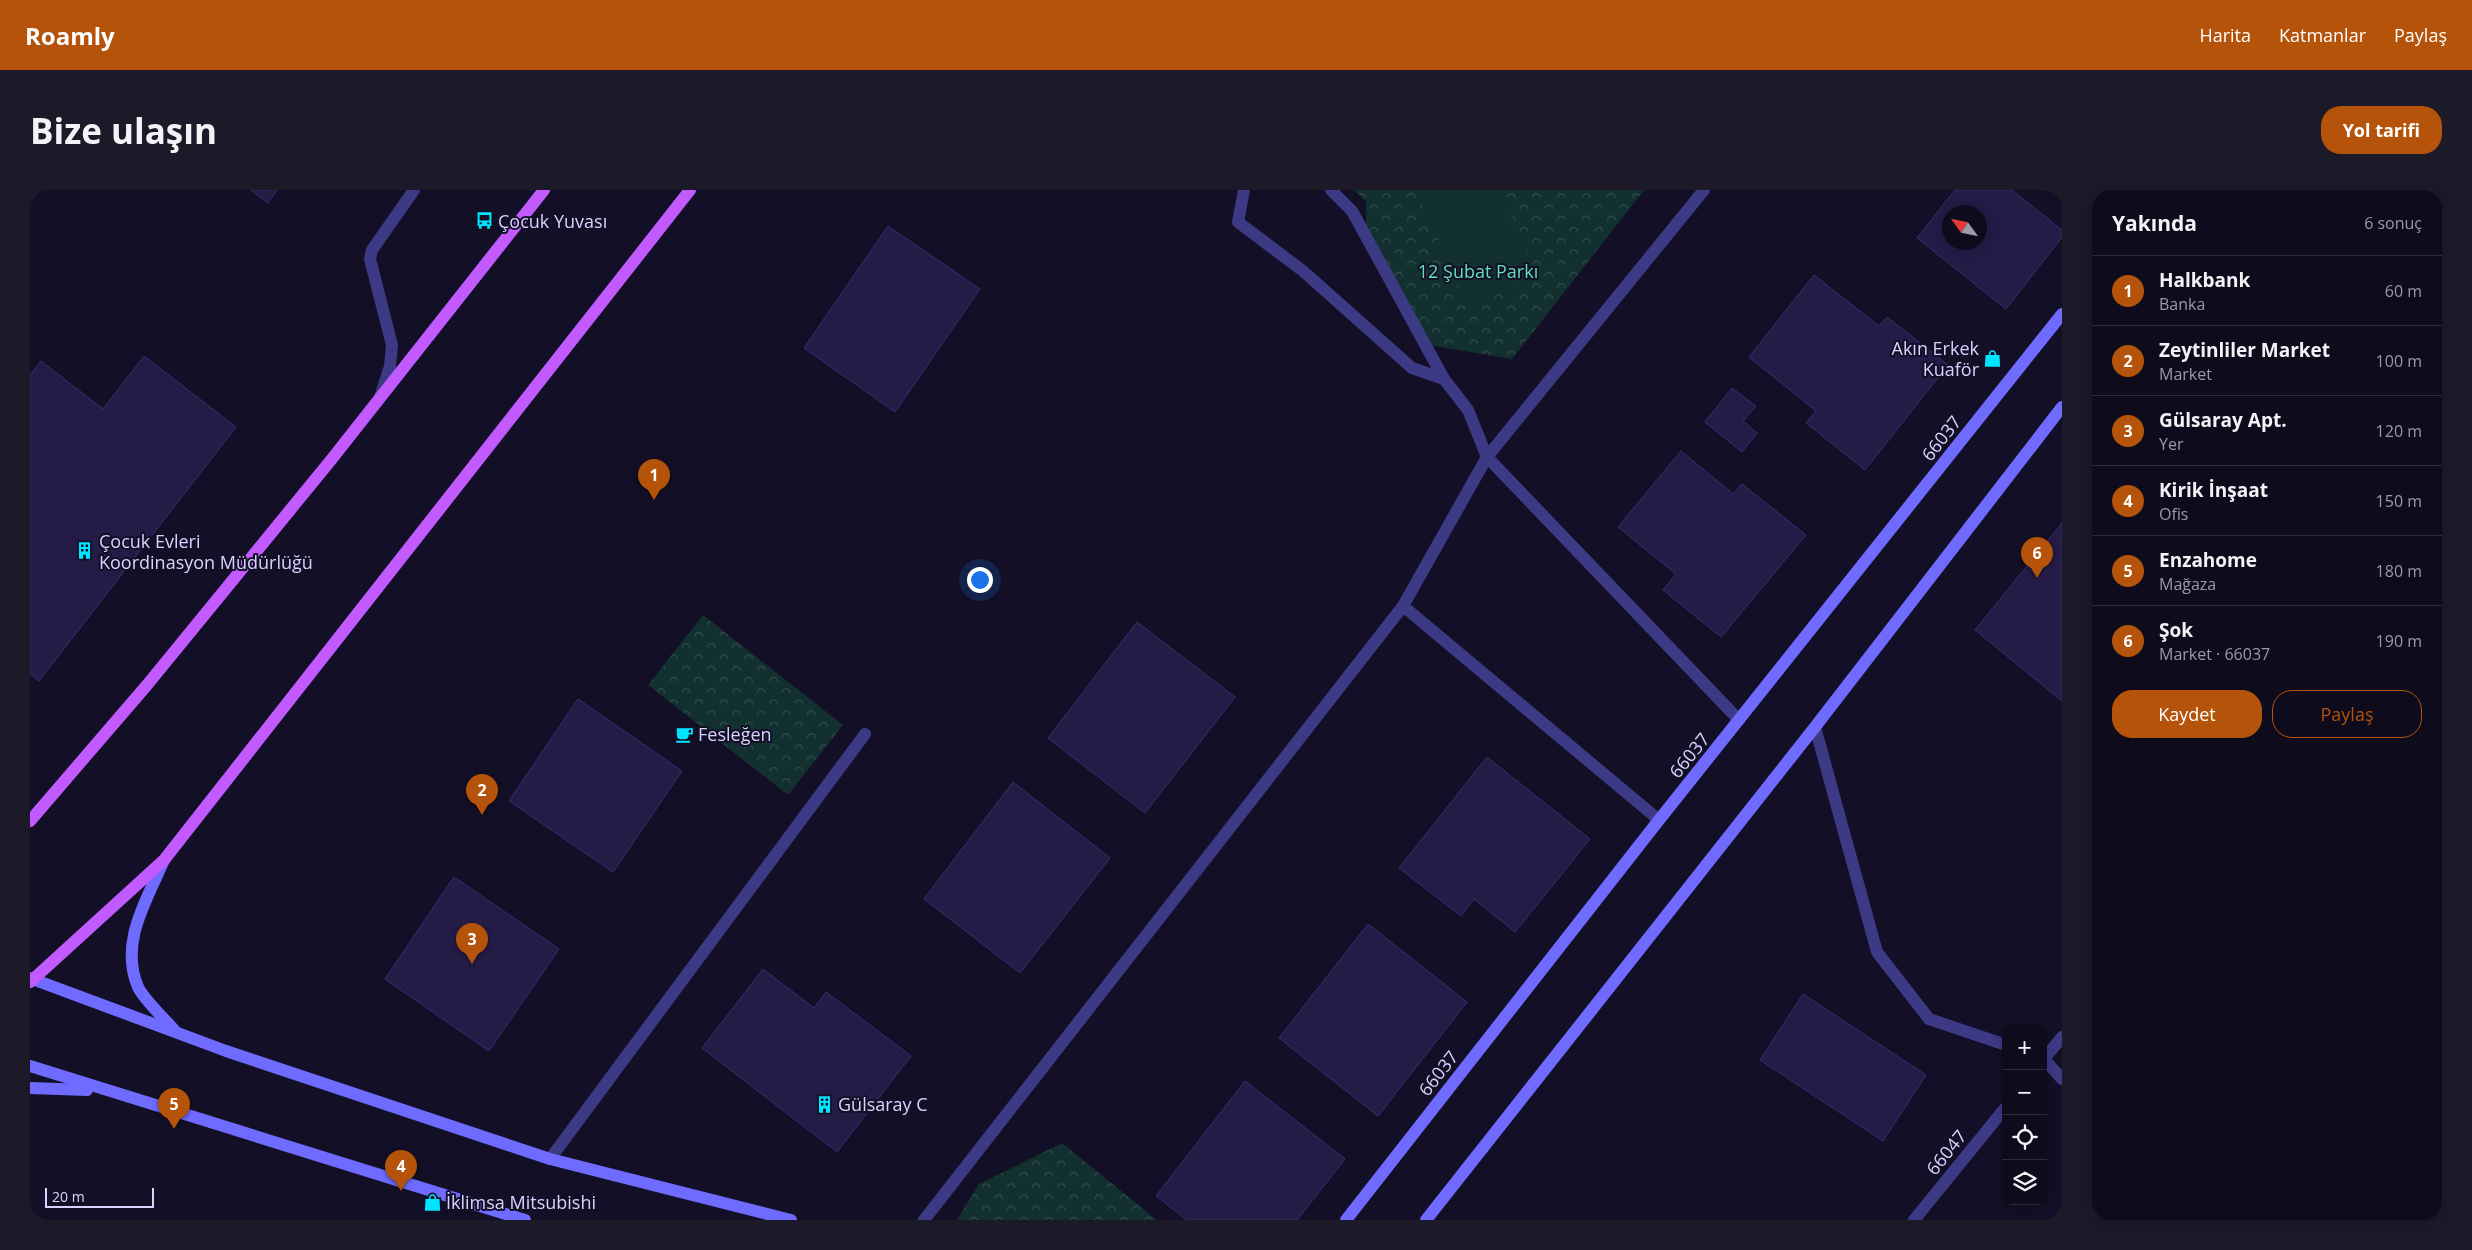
<!DOCTYPE html>
<html lang="tr">
<head>
<meta charset="utf-8">
<style>
	:root { --surface:#0e0b1c; --page:#1c1929; --text:#f1f3f6; --muted:#9b9ba3; --line:#2e2b3b; --accent:#b45309 }
	body { margin:0; font-family:"Open Sans",sans-serif; background:var(--page); color:var(--text) }
	.controls { position:absolute; right:15px; bottom:15px; display:grid; overflow:hidden; border-radius:10px; box-shadow:0 2px 12px #0003 }
	.controls button { width:45px; height:45px; display:grid; place-items:center; padding:0; border:0; border-bottom:1px solid var(--line); background:var(--surface); color:var(--text); font:25px sans-serif }
	.compass { position:absolute; left:1912px; top:15px; width:45px; height:45px; border-radius:50%; background:var(--surface); box-shadow:0 2px 12px #0003; rotate:303deg }
	.scale { position:absolute; left:15px; bottom:12px; width:109px; box-sizing:border-box; padding-left:5px; border:2px solid #d9d4ff; border-top:0; font-size:14px; line-height:18px; white-space:nowrap; color:#d9d4ff; -webkit-text-stroke:4px #130f26; paint-order:stroke }
	.you { position:absolute; left:949px; top:389px; width:18px; height:18px; margin:-12px; border:4px solid #fff; border-radius:50%; background:#1a73e8; box-shadow:0 0 0 8px #1a73e833 }
	.badge { display:grid; place-items:center; width:32px; height:32px; border-radius:50%; background:var(--accent); color:#fff; font-size:16px; font-weight:700 }
	.pin { position:absolute; translate:-50% -41px; filter:drop-shadow(0 1px 2px #0008) }
	.pin::after { content:''; position:absolute; top:26px; width:18px; height:15px; background:inherit; clip-path:polygon(0 0,100% 0,50% 100%) }
	.list { margin:0; padding:0; list-style:none }
	h2 { display:flex; justify-content:space-between; align-items:center; height:65px; margin:0; padding:0 20px; font-size:21px }
	h2 small { font-size:16px; font-weight:400; color:var(--muted) }
	.list li { display:grid; grid-template-columns:32px 1fr auto; gap:15px; align-items:center; box-sizing:border-box; height:70px; padding:0 20px; border-top:1px solid var(--line) }
	.list b { display:block; font-size:19px; white-space:nowrap }
	.list p { margin:0; font-size:16px; white-space:nowrap; color:var(--muted) }
	.list em { font-size:16px; font-style:normal; color:var(--muted) }
	.actions { display:flex; gap:10px; padding:15px 20px }
	.actions a { flex:1; padding:11px 0; border:1px solid var(--accent); border-radius:20px; text-align:center; font-size:18px; color:var(--accent) }
	.actions .main { background:var(--accent); color:#fff }
	.icon { flex:none; width:28px; height:28px; fill:none; stroke:currentColor; stroke-width:2; stroke-linecap:round; stroke-linejoin:round }
	.map { position:relative; flex:none; width:2032px; height:1030px; overflow:hidden; border-radius:20px }
	header { display:flex; align-items:center; gap:30px; box-sizing:border-box; height:70px; padding:0 25px; background:var(--accent); color:#fff }
	header strong { font-size:24px }
	nav { display:flex; gap:28px; margin-inline-start:auto; font-size:18px }
	.intro { display:flex; align-items:center; justify-content:space-between; box-sizing:border-box; height:120px; padding:0 30px }
	h1 { margin:0; font-size:35px }
	.button { padding:12px 22px; border-radius:20px; background:var(--accent); color:#fff; font-size:18px; font-weight:700 }
	main { display:flex; gap:30px; padding:0 30px }
	aside { flex:1; background:var(--surface); border-radius:20px; box-shadow:0 2px 12px #0003 }
	.map>svg:first-child { display:block }
</style>
</head>
<body>
<header>
<strong>Roamly</strong>
<nav><a>Harita</a><a>Katmanlar</a><a>Paylaş</a></nav>
</header>
<div class="intro"><h1>Bize ulaşın</h1><a class="button">Yol tarifi</a></div>
<main>
<div class="map">
<svg width="2032" height="1030" viewBox="0 0 2032 1030">
	<defs>
		<pattern id="park-crowns" width="20" height="18" patternUnits="userSpaceOnUse" patternTransform="scale(1.25)"><rect width="20" height="18" fill="#12302f"/><path d="M2 6a3 3 0 1 1 6 0M12 15a3 3 0 1 1 6 0" fill="none" stroke="#344d4e"/></pattern>
	</defs>
	<rect width="100%" height="100%" fill="#130f26"/>
	<!-- park -->
	<g fill="url(#park-crowns)">
		<path d="M 1324,0 L 1614,0 L 1482,169 L 1398,155 L 1336,51 L 1336,12 Z"/>
		<path d="M 673,425 L 813,535 L 758,605 L 618,495 Z"/>
		<path d="M 1032,953 L 1127,1030 L 927,1030 L 949,994 Z"/>
	</g>
	<!-- pitch -->
	<path fill="#12302f" d="M 1394,0 L 1469,0 L 1508,86 L 1439,118 L 1387,3 Z"/>
	<!-- building -->
	<g fill="#241b47" stroke="#3b2d73" fill-rule="evenodd">
		<path d="M 221,0 L 247,0 L 238,13 Z"/>
		<path d="M 1925,0 L 1982,0 L 2032,40 L 2032,47 L 1976,119 L 1887,48 ZM 1920,22 L 1950,22 L 1950,52 L 1920,52 Z"/>
		<path d="M 858,36 L 950,99 L 865,222 L 774,158 Z"/>
		<path d="M 1784,85 L 1849,136 L 1857,127 L 1918,175 L 1835,280 L 1776,233 L 1786,221 L 1719,167 Z"/>
		<path d="M 114,166 L 206,237 L 9,491 L 0,484 L 0,185 L 11,171 L 73,219 Z"/>
		<path d="M 1702,198 L 1726,216 L 1713,231 L 1727,243 L 1712,262 L 1675,232 Z"/>
		<path d="M 1651,261 L 1703,304 L 1712,294 L 1776,345 L 1691,447 L 1633,400 L 1646,384 L 1588,337 Z"/>
		<path d="M 2032,333 L 2032,511 L 1945,440 Z"/>
		<path d="M 1107,432 L 1205,507 L 1115,623 L 1018,548 Z"/>
		<path d="M 548,509 L 652,581 L 583,682 L 479,611 Z"/>
		<path d="M 1457,567 L 1560,649 L 1485,742 L 1444,709 L 1431,726 L 1369,678 Z"/>
		<path d="M 983,592 L 1080,668 L 990,783 L 894,709 Z"/>
		<path d="M 424,687 L 529,759 L 459,861 L 355,789 Z"/>
		<path d="M 1338,734 L 1437,812 L 1348,926 L 1249,848 Z"/>
		<path d="M 733,779 L 784,818 L 796,802 L 881,866 L 807,962 L 672,858 Z"/>
		<path d="M 1773,804 L 1896,885 L 1853,951 L 1730,870 Z"/>
		<path d="M 1215,891 L 1315,969 L 1267,1030 L 1157,1030 L 1126,1006 Z"/>
	</g>
	<g fill="none" stroke-linecap="round" stroke-linejoin="round">
		<!-- lane -->
		<path stroke="#3d3a85" stroke-width="12" d="M 350,207 L 360,176 L 362,155 L 340,69 L 342,60 L 384,0"/>
		<!-- street -->
		<g stroke="#3d3a85" stroke-width="12">
			<path d="M 1214,0 L 1208,32 L 1273,81 L 1382,178 L 1414,189"/>
			<path d="M 1301,0 L 1322,21 L 1414,189 L 1438,220 L 1457,267 L 1709,530"/>
			<path d="M 1373,416 L 1629,630"/>
			<path d="M 1785,537 L 1847,762 L 1899,829 L 1976,855"/>
			<path d="M 2013,868 L 2032,889"/>
			<path d="M 2013,870 L 2032,847"/>
			<path d="M 520,969 L 835,544"/>
			<path d="M 894,1030 L 1373,416 L 1457,267 L 1674,0"/>
			<path d="M 1884,1030 L 1976,917"/>
		</g>
		<!-- secondary -->
		<g stroke="#6f6bff" stroke-width="12">
			<path d="M 134,670 C 117,710 89,752 108,797 C 114,810 135,829 145,841"/>
			<path d="M 0,788 L 196,861 L 520,969 L 761,1030"/>
			<path d="M 0,876 L 495,1030"/>
			<path d="M 0,898 L 57,900"/>
			<path d="M 1316,1030 L 1629,630 L 2032,124"/>
			<path d="M 1396,1030 L 1785,537 L 2032,217"/>
		</g>
		<!-- primary -->
		<g stroke="#c25bff" stroke-width="12">
			<path d="M 0,631 L 117,495 L 301,270 L 514,0"/>
			<path d="M 0,792 L 134,670 L 660,0"/>
		</g>
	</g>
	<!-- icons -->
	<defs>
		<symbol id="bus-bare" viewBox="-9 -9 18 18"><path d="M-5-6H5V4H4V6H2V4H-2V6H-4V4H-5ZM-3.5-4V0h7V-4ZM-3.5 1.2v1.5H-2V1.2ZM2 1.2v1.5H3.5V1.2Z" fill="#00e5ff" stroke="#130f26" stroke-width="2.5" paint-order="stroke"/></symbol>
		<symbol id="shop-bare" viewBox="-9 -9 18 18"><path d="M-5-2.5h2.3a2.7 3.5 0 0 1 5.4 0H5L5.5 6h-11ZM-1.5-2.5h3a1.5 2.3 0 0 0-3 0Z" fill="#00e5ff" stroke="#130f26" stroke-width="2.5" paint-order="stroke"/></symbol>
		<symbol id="building-bare" viewBox="-9 -9 18 18"><path d="M-4-6H4V6H1V3H-1V6H-4ZM-2.5-4.3h1.7v1.8h-1.7ZM.8-4.3h1.7v1.8H.8ZM-2.5-1h1.7V.8h-1.7ZM.8-1h1.7V.8H.8Z" fill="#00e5ff" stroke="#130f26" stroke-width="2.5" paint-order="stroke"/></symbol>
		<symbol id="cafe-bare" viewBox="-9 -9 18 18"><path d="M-5.5-4.5H6V0H3Q3 3.5 0 3.5H-2.5Q-5.5 3.5-5.5 0ZM3-3.2v2h1.7v-2ZM-6 4.5H4V6H-6Z" fill="#00e5ff" stroke="#130f26" stroke-width="2.5" paint-order="stroke"/></symbol>
	</defs>
	<g fill-rule="evenodd">
		<use href="#bus-bare" x="442" y="18" width="25" height="25"/>
		<use href="#shop-bare" x="1950" y="156" width="25" height="25"/>
		<use href="#building-bare" x="42" y="348" width="25" height="25"/>
		<use href="#cafe-bare" x="642" y="532" width="25" height="25"/>
		<use href="#building-bare" x="782" y="902" width="25" height="25"/>
		<use href="#shop-bare" x="390" y="1000" width="25" height="25"/>
	</g>
	<g text-anchor="middle" dominant-baseline="central" stroke-width="4" stroke-linejoin="round" paint-order="stroke">
		<!-- poi labels -->
		<g font-size="18" fill="#d9d4ff" stroke="#130f26" text-anchor="start">
			<text x="468" y="31">Çocuk Yuvası</text>
			<text x="1949" y="158" text-anchor="end">Akın Erkek<tspan x="1949" dy="21">Kuaför</tspan></text>
			<text x="69" y="351">Çocuk Evleri<tspan x="69" dy="21">Koordinasyon Müdürlüğü</tspan></text>
			<text x="668" y="544">Fesleğen</text>
			<text x="808" y="914">Gülsaray C</text>
			<text x="416" y="1012">İklimsa Mitsubishi</text>
		</g>
		<!-- park labels -->
		<g font-size="18" fill="#5fe0c0" stroke="#130f26">
			<text x="1448" y="81">12 Şubat Parkı</text>
		</g>
		<!-- street labels -->
		<g font-size="18" fill="#d9d4ff" stroke="#130f26">
			<text transform="translate(1911 248) rotate(-52)">66037</text>
			<text transform="translate(1659 565) rotate(-51)">66037</text>
			<text transform="translate(1408 883) rotate(-52)">66037</text>
			<text transform="translate(1916 962) rotate(-51)">66047</text>
		</g>
	</g>
</svg>
<div class="controls">
<button>+</button>
<button>−</button>
<button><svg class="icon" aria-label="locate" viewBox="0 0 24 24"><circle cx="12" cy="12" r="6"/><path d="M12 2v4M12 18v4M2 12h4M18 12h4"/></svg></button>
<button><svg class="icon" aria-label="layers" viewBox="0 0 24 24"><path d="M12 4l9 5-9 5-9-5zM3 14l9 5 9-5"/></svg></button>
</div>
<svg class="compass" viewBox="-18 -18 36 36"><path d="M0-13l5 13h-10z" fill="#e53935"/><path d="M0 13l5-13h-10z" fill="#9b9ba3"/></svg>
<div class="scale">20 m</div>
<div class="you"></div>
<div class="pin badge" style="left:624px;top:310px">1</div>
<div class="pin badge" style="left:452px;top:625px">2</div>
<div class="pin badge" style="left:442px;top:774px">3</div>
<div class="pin badge" style="left:371px;top:1001px">4</div>
<div class="pin badge" style="left:144px;top:939px">5</div>
<div class="pin badge" style="left:2007px;top:388px">6</div>
</div>
<aside>
<h2>Yakında<small>6 sonuç</small></h2>
<ul class="list">
<li><span class="badge">1</span><div><b>Halkbank</b><p>Banka</p></div><em>60 m</em></li>
<li><span class="badge">2</span><div><b>Zeytinliler Market</b><p>Market</p></div><em>100 m</em></li>
<li><span class="badge">3</span><div><b>Gülsaray Apt.</b><p>Yer</p></div><em>120 m</em></li>
<li><span class="badge">4</span><div><b>Kirik İnşaat</b><p>Ofis</p></div><em>150 m</em></li>
<li><span class="badge">5</span><div><b>Enzahome</b><p>Mağaza</p></div><em>180 m</em></li>
<li><span class="badge">6</span><div><b>Şok</b><p>Market · 66037</p></div><em>190 m</em></li>
</ul>
<div class="actions"><a class="main">Kaydet</a><a>Paylaş</a></div>
</aside>
</main>
</body>
</html>
